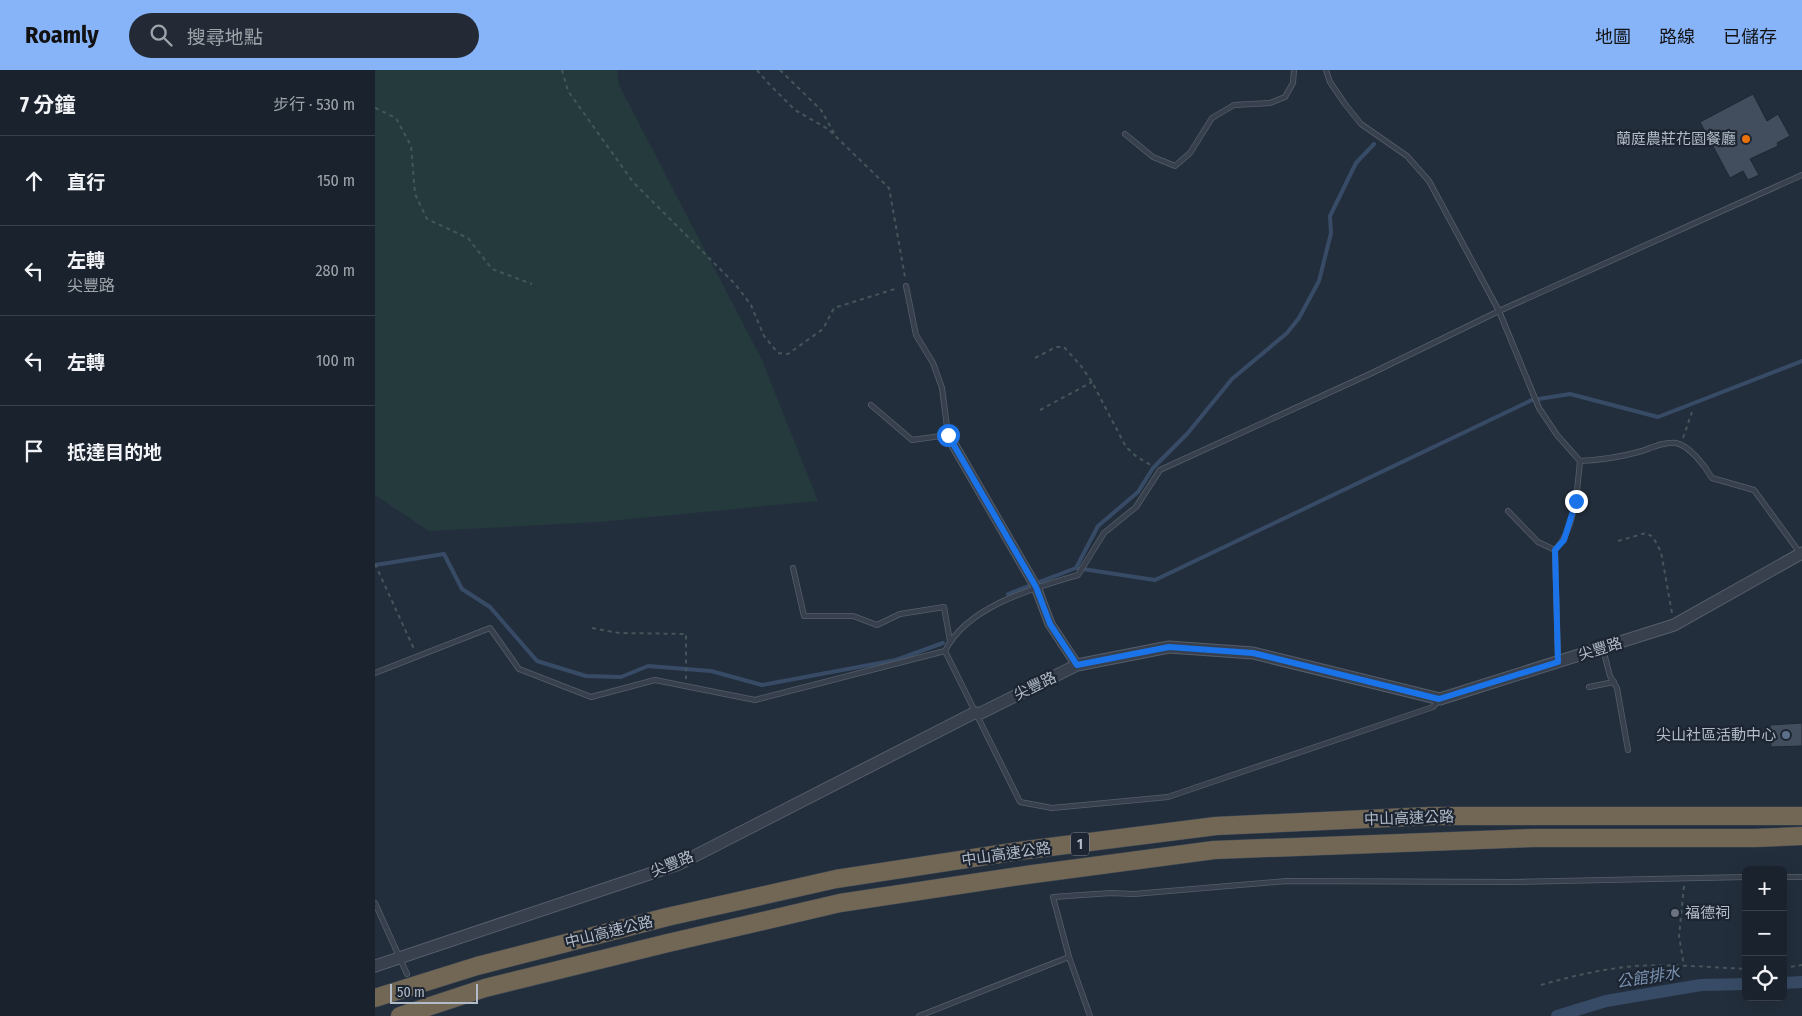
<!DOCTYPE html>
<html lang="zh-TW">
<head>
<meta charset="utf-8">
<style>
	:root { --surface:#1a222d; --page:#232a35; --text:#f1f3f6; --muted:#9fa4aa; --line:#383f49; --accent:#87b3f8 }
	body { margin:0; font-family:"Fira Sans Condensed","Noto Sans TC",sans-serif; background:var(--page); color:var(--text) }
	.controls { position:absolute; right:15px; bottom:15px; display:grid; overflow:hidden; border-radius:8px; box-shadow:0 5px 20px #0002 }
	.controls button { width:45px; height:45px; display:grid; place-items:center; padding:0; border:0; border-bottom:1px solid var(--line); background:var(--surface); color:var(--text); font:25px sans-serif }
	.scale { position:absolute; left:15px; bottom:12px; width:88px; box-sizing:border-box; padding-left:5px; border:2px solid #b2bbc8; border-top:0; font-size:14px; line-height:18px; white-space:nowrap; color:#b2bbc8; -webkit-text-stroke:4px #1c2531; paint-order:stroke }
	.stop { position:absolute; width:15px; height:15px; margin:-11px; border:4px solid #1a73e8; border-radius:50%; background:#fff }
	.stop.end { background:#1a73e8; border-color:#fff; box-shadow:0 1px 5px #0008 }
	.list { margin:0; padding:0; list-style:none }
	h2 { display:flex; justify-content:space-between; align-items:center; height:65px; margin:0; padding:0 20px; font-size:21px }
	h2 small { font-size:16px; font-weight:400; color:var(--muted) }
	.list li { display:grid; grid-template-columns:32px 1fr auto; gap:15px; align-items:center; box-sizing:border-box; height:90px; padding:0 20px; border-top:1px solid var(--line) }
	.list b { display:block; font-size:19px; white-space:nowrap }
	.list p { margin:0; font-size:16px; white-space:nowrap; color:var(--muted) }
	.list em { font-size:16px; font-style:normal; color:var(--muted) }
	.icon { flex:none; width:28px; height:28px; fill:none; stroke:currentColor; stroke-width:2; stroke-linecap:round; stroke-linejoin:round }
	.map { position:relative; flex:none; width:1427px; height:946px; overflow:hidden }
	header { display:flex; align-items:center; gap:30px; box-sizing:border-box; height:70px; padding:0 25px; background:var(--accent); color:#111 }
	header strong { font-size:24px }
	nav { display:flex; gap:28px; margin-inline-start:auto; font-size:18px }
	.search { width:350px; height:45px; background:var(--page); display:flex; align-items:center; gap:12px; box-sizing:border-box; padding:0 18px; border-radius:28px; color:var(--muted); font-size:19px }
	main { display:flex }
	aside { flex:1; background:var(--surface) }
	.map>svg:first-child { display:block }
</style>
</head>
<body>
<header>
<strong>Roamly</strong>
<div class="search"><svg class="icon" aria-label="search" viewBox="0 0 24 24"><circle cx="10" cy="10" r="6"/><path d="M15 15l6 6"/></svg>搜尋地點</div>
<nav><a>地圖</a><a>路線</a><a>已儲存</a></nav>
</header>
<main>
<aside>
<h2>7 分鐘<small>步行 · 530 m</small></h2>
<ul class="list">
<li><svg class="icon" aria-label="ahead" viewBox="0 0 24 24"><path d="M12 20V5M6 11l6-6 6 6"/></svg><div><b>直行</b></div><em>150 m</em></li>
<li><svg class="icon" aria-label="left" viewBox="0 0 24 24"><path d="M17 20v-9H6M10 6l-5 5 5 5"/></svg><div><b>左轉</b><p>尖豐路</p></div><em>280 m</em></li>
<li><svg class="icon" aria-label="left" viewBox="0 0 24 24"><path d="M17 20v-9H6M10 6l-5 5 5 5"/></svg><div><b>左轉</b></div><em>100 m</em></li>
<li><svg class="icon" aria-label="arrive" viewBox="0 0 24 24"><path d="M6 21V4h12l-3 4 3 4H6"/></svg><div><b>抵達目的地</b></div></li>
</ul>
</aside>
<div class="map">
<svg width="1427" height="946" viewBox="0 0 1427 946">
	<rect width="100%" height="100%" fill="#232e3c"/>
	<!-- green -->
	<path fill="#253a3d" d="M 0,0 L 242,0 L 244,15 L 387,290 L 443,431 L 224,452 L 54,461 L 0,425 Z"/>
	<g fill="none" stroke-linecap="round" stroke-linejoin="round">
		<!-- stream -->
		<g stroke="#384b66" stroke-width="4">
			<path d="M 0,495 L 69,484 L 87,519 L 115,537 L 162,591 L 211,606 L 246,607 L 273,596 L 336,601 L 387,615 L 521,590 L 568,573"/>
			<path d="M 701,498 L 723,456 L 763,422 L 778,398 L 812,364 L 857,309 L 912,263 L 924,248 L 944,211 L 956,163 L 955,146 L 981,93 L 999,74"/>
			<path d="M 633,524 L 701,498 L 780,510 L 1157,330 L 1195,324 L 1283,347 L 1427,291"/>
		</g>
		<!-- canal -->
		<g stroke="#384b66" stroke-width="12">
			<path d="M 1408,913 L 1427,912"/>
			<path d="M 1182,946 L 1231,931 L 1326,915 L 1371,914"/>
		</g>
	</g>
	<!-- building -->
	<g fill="#424e5e" stroke="#1e2733">
		<path d="M 1378,24 L 1392,51 L 1403,44 L 1415,66 L 1402,73 L 1403,76 L 1375,89 L 1384,105 L 1373,110 L 1368,101 L 1355,108 L 1325,52 Z"/>
		<path d="M 1427,653 L 1427,676 L 1396,677 L 1395,655 Z"/>
	</g>
	<g fill="none" stroke-linecap="round" stroke-linejoin="round">
		<defs>
			<g id="service">
				<path d="M 951,0 L 955,12 L 970,34 L 986,54 L 1032,86 L 1054,111 L 1124,241 L 1164,338 L 1182,365 L 1205,391 C 1202,420 1201,458 1180,480 L 1183,590"/>
				<path d="M 750,64 L 778,87 L 800,96 L 815,83 L 837,48 L 859,35 L 895,33 L 910,27 L 918,13 L 919,0"/>
				<path d="M 496,335 L 537,370 L 573,365 L 567,318 L 558,293 L 541,265 L 531,216"/>
				<path d="M 1205,391 C 1226,390 1246,387 1267,381 C 1278,377 1289,372 1301,373 C 1315,376 1330,396 1337,408 L 1379,420 L 1425,483"/>
				<path d="M 1133,441 L 1163,472 L 1180,480"/>
				<path d="M 418,498 L 429,546 L 478,546 L 502,555 L 525,544 L 569,537 L 575,571"/>
				<path d="M 1228,579 L 1235,606 L 1242,618 L 1253,680"/>
				<path d="M 570,581 L 645,732 L 677,738 L 793,727 L 1058,637 L 1064,630"/>
				<path d="M 0,603 L 115,558 L 144,599 L 216,627 L 280,610 L 380,630 L 570,581 C 592,536 659,518 703,505 L 729,463 L 761,437 L 785,400 L 997,303 L 1124,241 L 1427,105"/>
				<path d="M 1214,617 L 1239,612"/>
				<path d="M 1408,807 L 1427,807"/>
				<path d="M 0,833 L 32,904"/>
				<path d="M 544,946 L 694,887"/>
				<path d="M 715,946 L 694,887 L 678,827 L 736,823 L 759,824 L 912,811 L 1134,812 L 1371,807"/>
			</g>
			<path id="minor" d="M 573,365 L 661,517 L 675,554 L 702,595"/>
			<path id="tertiary" d="M 0,896 L 304,794 L 599,643 L 606,643 L 702,595 L 794,577 L 878,583 L 1065,629 L 1299,555 L 1427,483"/>
			<g id="motorway">
				<path d="M 0,928 L 102,896 L 292,847 L 461,809 L 651,780 L 841,756 L 1055,746 L 1427,746"/>
				<path d="M 25,946 L 110,918 L 293,873 L 465,833 L 651,805 L 839,780 L 1158,768 L 1380,768 L 1427,766"/>
			</g>
		</defs>
		<!-- service casing -->
		<use href="#service" stroke="#555e6a" stroke-width="6"/>
		<!-- minor casing -->
		<use href="#minor" stroke="#555e6a" stroke-width="11"/>
		<!-- tertiary casing -->
		<use href="#tertiary" stroke="#555e6a" stroke-width="13"/>
		<!-- motorway casing -->
		<use href="#motorway" stroke="#424b57" stroke-width="19"/>
		<!-- path -->
		<g stroke="#43575a" stroke-width="2" stroke-dasharray="4 4" stroke-linecap="butt">
			<path d="M 187,0 L 193,21 L 258,112 L 360,214 L 376,235 L 389,266 L 403,283 L 413,284 L 448,259 L 459,238 L 523,218"/>
			<path d="M 382,0 L 393,13 L 420,40 L 453,59 L 514,118 L 530,207"/>
			<path d="M 405,0 L 446,40 L 459,63"/>
			<path d="M 0,38 L 21,48 L 36,76 L 40,124 L 52,149 L 93,168 L 117,199 L 157,214"/>
			<path d="M 660,288 L 681,277 L 689,277 L 706,296 L 717,312 L 751,377 L 762,387 L 779,397"/>
			<path d="M 665,340 L 717,312"/>
			<path d="M 1308,368 L 1317,342"/>
			<path d="M 1243,471 L 1271,463 L 1278,467 L 1286,482 L 1297,543"/>
			<path d="M 0,494 L 39,579"/>
			<path d="M 217,558 L 244,563 L 311,564 L 311,609"/>
			<path d="M 1309,816 L 1304,866 L 1309,896"/>
			<path d="M 1408,898 L 1427,895"/>
			<path d="M 1166,915 C 1197,906 1228,899 1260,896 C 1297,894 1334,897 1371,899"/>
		</g>
		<!-- service -->
		<use href="#service" stroke="#37404c" stroke-width="4.5"/>
		<!-- minor -->
		<use href="#minor" stroke="#37404c" stroke-width="9"/>
		<!-- tertiary -->
		<use href="#tertiary" stroke="#37404c" stroke-width="11"/>
		<!-- motorway -->
		<use href="#motorway" stroke="#726654" stroke-width="18"/>
	</g>
	<g fill="none" stroke-linecap="round" stroke-linejoin="round">
		<!-- route -->
		<path stroke="#1a73e8" stroke-width="6" d="M 573,365 L 661,517 L 675,554 L 702,595 L 794,577 L 878,583 L 1064,629 L 1183,592 L 1180,480 L 1189,470 L 1201,431"/>
	</g>
	<!-- markers -->
	<circle fill="#e8710a" stroke="#1c2531" stroke-width="2" cx="1371" cy="69" r="5"/>
	<circle fill="#5c6f8a" stroke="#1c2531" stroke-width="2" cx="1411" cy="665" r="5"/>
	<circle fill="#6b7280" stroke="#1c2531" stroke-width="2" cx="1300" cy="843" r="5"/>
	<g text-anchor="middle" dominant-baseline="central" stroke-width="4.5" stroke-linejoin="round" paint-order="stroke">
		<!-- shield labels -->
		<rect fill="#1c2531" stroke="#858e9b" stroke-width="1" x="696" y="762.5" width="18" height="23" rx="4"/>
		<g font-size="14" font-weight="bold" fill="#b2bbc8">
			<text x="705" y="774">1</text>
		</g>
		<!-- poi labels -->
		<g font-size="15" fill="#b2bbc8" stroke="#1c2531" text-anchor="end">
			<text x="1361" y="69">蘭庭農莊花園餐廳</text>
			<text x="1401" y="665">尖山社區活動中心</text>
			<text x="1310" y="843" text-anchor="start">福德祠</text>
		</g>
		<!-- street labels -->
		<g font-size="15" fill="#b2bbc8" stroke="#1c2531">
			<text transform="translate(1225 579) rotate(-17)">尖豐路</text>
			<text transform="translate(660 616) rotate(-26)">尖豐路</text>
			<text transform="translate(1034 748) rotate(-2)">中山高速公路</text>
			<text transform="translate(631 784) rotate(-8)">中山高速公路</text>
			<text transform="translate(297 794) rotate(-22)">尖豐路</text>
			<text transform="translate(234 862) rotate(-14)">中山高速公路</text>
		</g>
		<!-- water labels -->
		<g font-size="16" font-style="italic" fill="#7a91b0" stroke="#1c2531">
			<text transform="translate(1273 907) rotate(-9)">公館排水</text>
		</g>
	</g>
</svg>
<div class="controls">
<button>+</button>
<button>−</button>
<button><svg class="icon" aria-label="locate" viewBox="0 0 24 24"><circle cx="12" cy="12" r="6"/><path d="M12 2v4M12 18v4M2 12h4M18 12h4"/></svg></button>
</div>
<div class="scale">50 m</div>
<div class="stop" style="left:573px;top:365px"></div>
<div class="stop end" style="left:1201px;top:431px"></div>
</div>
</main>
</body>
</html>
